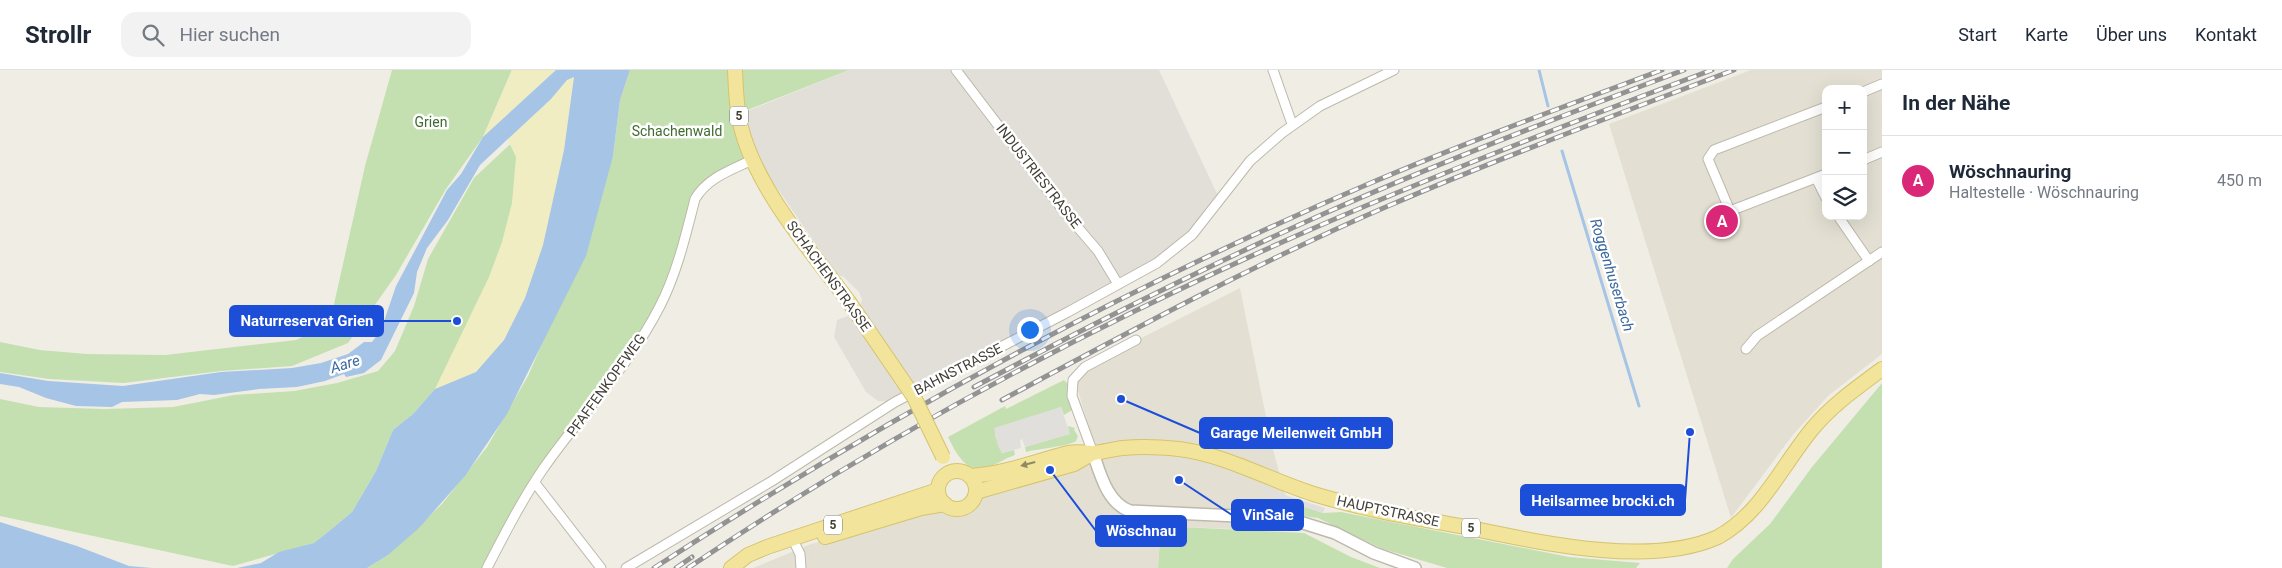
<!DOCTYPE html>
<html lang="de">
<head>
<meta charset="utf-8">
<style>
	:root { --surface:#fff; --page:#f2f2f3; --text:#1f2937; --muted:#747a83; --line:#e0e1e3; --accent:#db2777 }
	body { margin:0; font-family:Roboto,sans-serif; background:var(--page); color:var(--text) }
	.controls { position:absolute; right:15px; top:15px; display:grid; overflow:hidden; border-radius:10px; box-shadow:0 5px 20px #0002 }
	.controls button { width:45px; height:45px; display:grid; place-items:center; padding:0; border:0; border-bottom:1px solid var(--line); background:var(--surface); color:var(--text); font:25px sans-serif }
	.you { position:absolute; left:1029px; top:259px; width:18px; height:18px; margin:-12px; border:4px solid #fff; border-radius:50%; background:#1a73e8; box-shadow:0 0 0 8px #1a73e833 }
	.badge { display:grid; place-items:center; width:32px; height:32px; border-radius:50%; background:var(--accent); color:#fff; font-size:16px; font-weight:700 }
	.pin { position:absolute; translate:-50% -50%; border:2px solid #fff; box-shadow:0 1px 5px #0006 }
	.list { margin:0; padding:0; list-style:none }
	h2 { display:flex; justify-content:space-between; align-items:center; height:65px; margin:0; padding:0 20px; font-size:21px }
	h2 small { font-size:16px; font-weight:400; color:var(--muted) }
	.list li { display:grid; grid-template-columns:32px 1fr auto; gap:15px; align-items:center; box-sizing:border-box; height:90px; padding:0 20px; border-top:1px solid var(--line) }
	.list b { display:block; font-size:19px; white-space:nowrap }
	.list p { margin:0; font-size:16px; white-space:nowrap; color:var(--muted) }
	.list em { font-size:16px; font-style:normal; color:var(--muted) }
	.icon { flex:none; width:28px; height:28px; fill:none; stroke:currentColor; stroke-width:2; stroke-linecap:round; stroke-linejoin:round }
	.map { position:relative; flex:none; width:1882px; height:498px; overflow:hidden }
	header { display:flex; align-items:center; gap:30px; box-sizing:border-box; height:70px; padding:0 25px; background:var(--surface); border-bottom:1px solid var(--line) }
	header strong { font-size:24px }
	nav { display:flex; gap:28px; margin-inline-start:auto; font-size:18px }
	.search { width:350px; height:45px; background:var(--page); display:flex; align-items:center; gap:12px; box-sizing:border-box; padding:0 18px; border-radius:15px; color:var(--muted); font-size:19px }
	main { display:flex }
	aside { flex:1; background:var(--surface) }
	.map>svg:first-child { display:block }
</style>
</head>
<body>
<header>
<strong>Strollr</strong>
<div class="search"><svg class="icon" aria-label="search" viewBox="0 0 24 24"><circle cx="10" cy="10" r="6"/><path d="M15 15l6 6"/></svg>Hier suchen</div>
<nav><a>Start</a><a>Karte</a><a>Über uns</a><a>Kontakt</a></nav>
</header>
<main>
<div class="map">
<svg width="1882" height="498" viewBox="0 0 1882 498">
	<rect width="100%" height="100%" fill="#f0eee4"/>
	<!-- residential -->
	<g fill="#e3e0d3" fill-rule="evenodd">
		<path d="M 1751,0 L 1882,0 L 1882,284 L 1828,326 L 1792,366 L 1731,448 L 1609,54 ZM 1826,19 L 1863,19 L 1863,146 L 1826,146 Z"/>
		<path d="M 1240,218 L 1272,376 L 1287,431 L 1278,461 L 1161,456 L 1158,498 L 753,498 L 811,474 L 945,439 L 1099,391 L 1075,311 L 1096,291 Z"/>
	</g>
	<!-- industrial -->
	<path fill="#e2dfd9" d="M 849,0 L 1159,0 L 1220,130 L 1178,177 L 895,332 L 878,331 L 866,322 L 834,267 L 837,250 L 850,245 L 860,236 L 862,230 L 859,222 L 844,207 L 837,205 L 766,102 L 753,74 L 745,42 Z"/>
	<!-- green -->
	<g fill="#c4e0b1">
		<path d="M 392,0 L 512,0 L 483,67 L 446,119 L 396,205 L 348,273 L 292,296 L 221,301 L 124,313 L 49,309 L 0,302 L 0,272 L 40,280 L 87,284 L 165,285 L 296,270 L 317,260 L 332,243 L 365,96 Z"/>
		<path d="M 630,0 L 849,0 L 745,41 L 752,90 L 699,121 L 679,186 L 652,251 L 543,399 L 484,498 L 367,498 L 388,485 L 442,434 L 487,377 L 528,306 L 550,255 L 613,86 L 620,30 Z"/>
		<path d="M 567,21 L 521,221 L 413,344 L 393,360 L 376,401 L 352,442 L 334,457 L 314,473 L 233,496 L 0,446 L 0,329 L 39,337 L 105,339 L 173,337 L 234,325 L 294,321 L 337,313 L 378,301 L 395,281 L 414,236 L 428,189 L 474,108 Z"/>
		<path d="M 1064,310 L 1068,314 L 1072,340 L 1064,345 L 1061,337 L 995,365 L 1002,383 L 1014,380 L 1015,385 C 1006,388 999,393 991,396 C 967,407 956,383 948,367 L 1005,336 L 1006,339 Z"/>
		<path d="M 1882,313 L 1882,498 L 1727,498 L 1733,489 L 1770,454 L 1812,397 Z"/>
		<path d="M 1068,356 L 1075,358 L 1074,360 L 1078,366 L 1076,371 C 1070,376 1037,379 1026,382 L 1025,377 L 1069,364 Z"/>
		<path d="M 1287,431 L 1323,443 L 1341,442 L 1569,487 L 1640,493 L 1636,498 L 1447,498 L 1383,479 L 1318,448 L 1283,443 Z"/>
		<path d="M 1161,456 L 1304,463 L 1351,487 L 1380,498 L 1158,498 Z"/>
	</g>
	<!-- sand -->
	<g fill="#f1edc3">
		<path d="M 512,0 L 556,0 L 483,67 Z"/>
		<path d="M 574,7 C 566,90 542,244 477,301 C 466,310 448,314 435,319 L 489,207 L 502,172 L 512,133 L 516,87 L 507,68 L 551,29 L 567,10 Z"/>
	</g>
	<!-- parking -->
	<g fill="#e1dfdc">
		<path d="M 1061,337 L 1070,364 L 1025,377 L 1022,369 L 1020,370 L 1021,378 L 1002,383 L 998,376 L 994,358 Z"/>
		<path d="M 1260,417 L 1325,438 L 1323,443 L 1259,422 Z"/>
	</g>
	<!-- water -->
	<g fill="#a6c4e6">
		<path d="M 556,0 L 630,0 L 620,30 L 613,86 L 586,186 L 507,344 L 465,406 L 419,458 L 388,485 L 367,498 L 237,498 L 261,493 L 279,482 L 314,473 L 334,457 L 352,442 L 376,401 L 393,360 L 413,344 L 435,319 L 476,302 L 504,270 L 525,228 L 543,175 L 564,80 L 574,7 L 567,10 L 551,29 L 480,95 L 448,150 L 427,178 L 417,202 L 414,223 L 381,290 L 364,303 L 346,307 L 344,304 L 325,311 L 297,317 L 259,319 L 214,325 L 200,324 L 177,330 L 122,332 L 112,337 L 76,336 L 46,328 L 19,317 L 0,314 L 0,303 L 48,311 L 123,316 L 221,302 L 292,298 L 321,293 L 348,284 L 364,272 L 372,272 L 381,260 L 396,216 L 447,120 L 461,104 L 483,67 Z"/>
		<path d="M 0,452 L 77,476 L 129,496 L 152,498 L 0,498 Z"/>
	</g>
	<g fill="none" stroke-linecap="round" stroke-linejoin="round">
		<!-- stream -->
		<g stroke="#a6c4e6" stroke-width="3">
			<path d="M 1539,0 L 1548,36"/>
			<path d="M 1562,81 L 1639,336"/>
		</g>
		<defs>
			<g id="minor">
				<path d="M 956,0 L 1062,139 L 1098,181 L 1118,214"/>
				<path d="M 1273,0 L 1292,54"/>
				<path d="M 1863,22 L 1882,14"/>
				<path d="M 1826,37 L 1714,80 L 1708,89 L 1730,141 L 1826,104"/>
				<path d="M 1863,90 L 1882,82"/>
				<path d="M 1816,108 L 1826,128"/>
				<path d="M 1838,146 L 1869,191"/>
				<path d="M 1746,279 L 1757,266 L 1882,182"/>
				<path d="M 1093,383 L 1072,326 L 1073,310 L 1085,297 L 1136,270"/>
				<path d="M 535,413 L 601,498"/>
				<path d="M 796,476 L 800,484 L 801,498"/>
				<path d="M 487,498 C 504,465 522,430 543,399 C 581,344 629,297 660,236 C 677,203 686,164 695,129 C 707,108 731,100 752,90"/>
				<path d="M 626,498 L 772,411 L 895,332 L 1068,242 L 1157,193 L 1192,165 L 1250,91 L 1282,63 L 1320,36 L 1394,0"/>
			</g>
			<path id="tertiary" d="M 1093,383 C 1100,403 1107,433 1130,441 L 1237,446 L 1303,453 L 1335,463 L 1374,483 L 1415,498"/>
			<g id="primary">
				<path d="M 735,0 C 736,19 736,38 741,57 C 756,118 811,181 849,232"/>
				<circle cx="957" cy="420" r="19"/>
				<path d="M 970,406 C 1004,404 1036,391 1068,383 C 1077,381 1085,383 1093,383 C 1103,382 1113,379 1123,378 C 1142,376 1160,377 1179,379 C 1227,385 1271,411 1317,425 C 1366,440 1416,448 1465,457 C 1538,472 1650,498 1718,467 C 1762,443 1782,395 1813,358 C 1833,334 1858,317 1882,299"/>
				<path d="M 976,422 L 1074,394 L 1093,383"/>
				<path d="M 825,467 L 921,438 L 945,434"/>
				<path d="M 731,498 L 748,485 L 767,477 L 938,420"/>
			</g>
		</defs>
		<!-- minor casing -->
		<use href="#minor" stroke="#bdb9ab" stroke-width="11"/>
		<!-- tertiary casing -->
		<use href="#tertiary" stroke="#bdb9ab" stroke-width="14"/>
		<!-- primary casing -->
		<use href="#primary" stroke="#d5c36d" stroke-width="16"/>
		<!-- minor -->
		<use href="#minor" stroke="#fff" stroke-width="9"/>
		<!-- tertiary -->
		<use href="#tertiary" stroke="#fff" stroke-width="11"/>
		<!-- primary -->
		<use href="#primary" stroke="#f2e59b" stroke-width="14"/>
		<defs>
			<g id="rail">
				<path d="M 974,317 C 1088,256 1203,198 1321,145 C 1440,92 1562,46 1684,0"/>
				<path d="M 1002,330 C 1129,262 1256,193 1388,136 C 1502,87 1618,44 1734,0"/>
				<path d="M 654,498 C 880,351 1118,221 1366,115 C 1464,73 1563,37 1662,0"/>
				<path d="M 676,498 L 692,487"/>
				<path d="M 688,498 C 889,363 1106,248 1328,152 C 1455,97 1583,48 1712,0"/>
			</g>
		</defs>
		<!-- rail casing -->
		<use href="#rail" stroke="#939393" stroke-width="5"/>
		<!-- rail -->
		<use href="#rail" stroke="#fff" stroke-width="3" stroke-dasharray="9" stroke-linecap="butt"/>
		<defs>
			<path id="primary-bridge" d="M 849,232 L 914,327 L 943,387"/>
		</defs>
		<!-- primary-bridge casing -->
		<use href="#primary-bridge" stroke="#d5c36d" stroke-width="16" stroke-linecap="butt"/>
		<!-- primary-bridge -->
		<use href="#primary-bridge" stroke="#f2e59b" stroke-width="14"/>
	</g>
	<!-- one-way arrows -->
	<defs><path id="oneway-solid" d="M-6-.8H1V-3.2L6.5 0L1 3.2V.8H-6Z" transform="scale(1.25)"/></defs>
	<use fill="#918963" href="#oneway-solid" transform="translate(1028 394) rotate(165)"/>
	<g text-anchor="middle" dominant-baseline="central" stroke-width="5" stroke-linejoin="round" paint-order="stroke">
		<!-- shield labels -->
		<g fill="#fff" stroke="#7a7872" stroke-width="1">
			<rect x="730" y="36.5" width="18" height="19" rx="4"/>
			<rect x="824" y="445.5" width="18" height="19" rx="4"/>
			<rect x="1462" y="448.5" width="18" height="19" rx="4"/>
		</g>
		<g font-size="12" font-weight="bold" fill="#413e35">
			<text x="739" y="46">5</text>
			<text x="833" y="455">5</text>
			<text x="1471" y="458">5</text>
		</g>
		<!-- park labels -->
		<g font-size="14" fill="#3e6b2f" stroke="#fff">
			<text x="431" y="52">Grien</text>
			<text x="677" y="61">Schachenwald</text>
		</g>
		<!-- street labels -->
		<g font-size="14" fill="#413e35" stroke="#fff">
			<text transform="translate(1039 106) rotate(52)">INDUSTRIESTRASSE</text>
			<text transform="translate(829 206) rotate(54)">SCHACHENSTRASSE</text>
			<text transform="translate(958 299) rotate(-27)">BAHNSTRASSE</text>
			<text transform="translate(606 315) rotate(-54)">PFAFFENKOPFWEG</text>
			<text transform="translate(1388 441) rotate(12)">HAUPTSTRASSE</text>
		</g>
		<!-- water labels -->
		<g font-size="15" font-style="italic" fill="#3b689f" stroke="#fff">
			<text transform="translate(1612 205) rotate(73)">Roggenhuserbach</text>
			<text transform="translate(345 294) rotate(-17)">Aare</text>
		</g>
	</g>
	<!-- callouts -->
	<path fill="none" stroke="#1d4ed8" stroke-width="2" d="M457 251L383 251M1121 329L1200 363M1690 362L1685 430M1179 410L1232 445M1050 400L1096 461"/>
	<g fill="#1d4ed8" stroke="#fff" stroke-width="2">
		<circle cx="457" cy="251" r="5"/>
		<circle cx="1121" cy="329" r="5"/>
		<circle cx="1690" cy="362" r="5"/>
		<circle cx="1179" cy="410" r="5"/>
		<circle cx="1050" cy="400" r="5"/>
	</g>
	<g fill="#1d4ed8" stroke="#1d4ed8" stroke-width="2">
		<rect x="230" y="236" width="153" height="30" rx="5"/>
		<rect x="1200" y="348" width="192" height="30" rx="5"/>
		<rect x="1521" y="415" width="164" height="30" rx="5"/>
		<rect x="1232" y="430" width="71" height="30" rx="5"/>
		<rect x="1096" y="446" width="90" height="30" rx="5"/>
	</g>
	<g font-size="15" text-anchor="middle" font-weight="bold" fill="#fff">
		<text x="307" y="256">Naturreservat Grien</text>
		<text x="1296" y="368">Garage Meilenweit GmbH</text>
		<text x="1603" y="436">Heilsarmee brocki.ch</text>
		<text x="1268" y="450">VinSale</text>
		<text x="1141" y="466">Wöschnau</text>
	</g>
</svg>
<div class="controls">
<button>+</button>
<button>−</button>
<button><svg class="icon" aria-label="layers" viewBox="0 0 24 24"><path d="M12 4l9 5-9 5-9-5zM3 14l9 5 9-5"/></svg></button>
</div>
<div class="you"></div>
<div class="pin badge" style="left:1722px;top:151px">A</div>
</div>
<aside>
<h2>In der Nähe<small></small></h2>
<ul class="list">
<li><span class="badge">A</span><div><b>Wöschnauring</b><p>Haltestelle · Wöschnauring</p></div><em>450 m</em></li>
</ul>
</aside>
</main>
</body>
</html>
